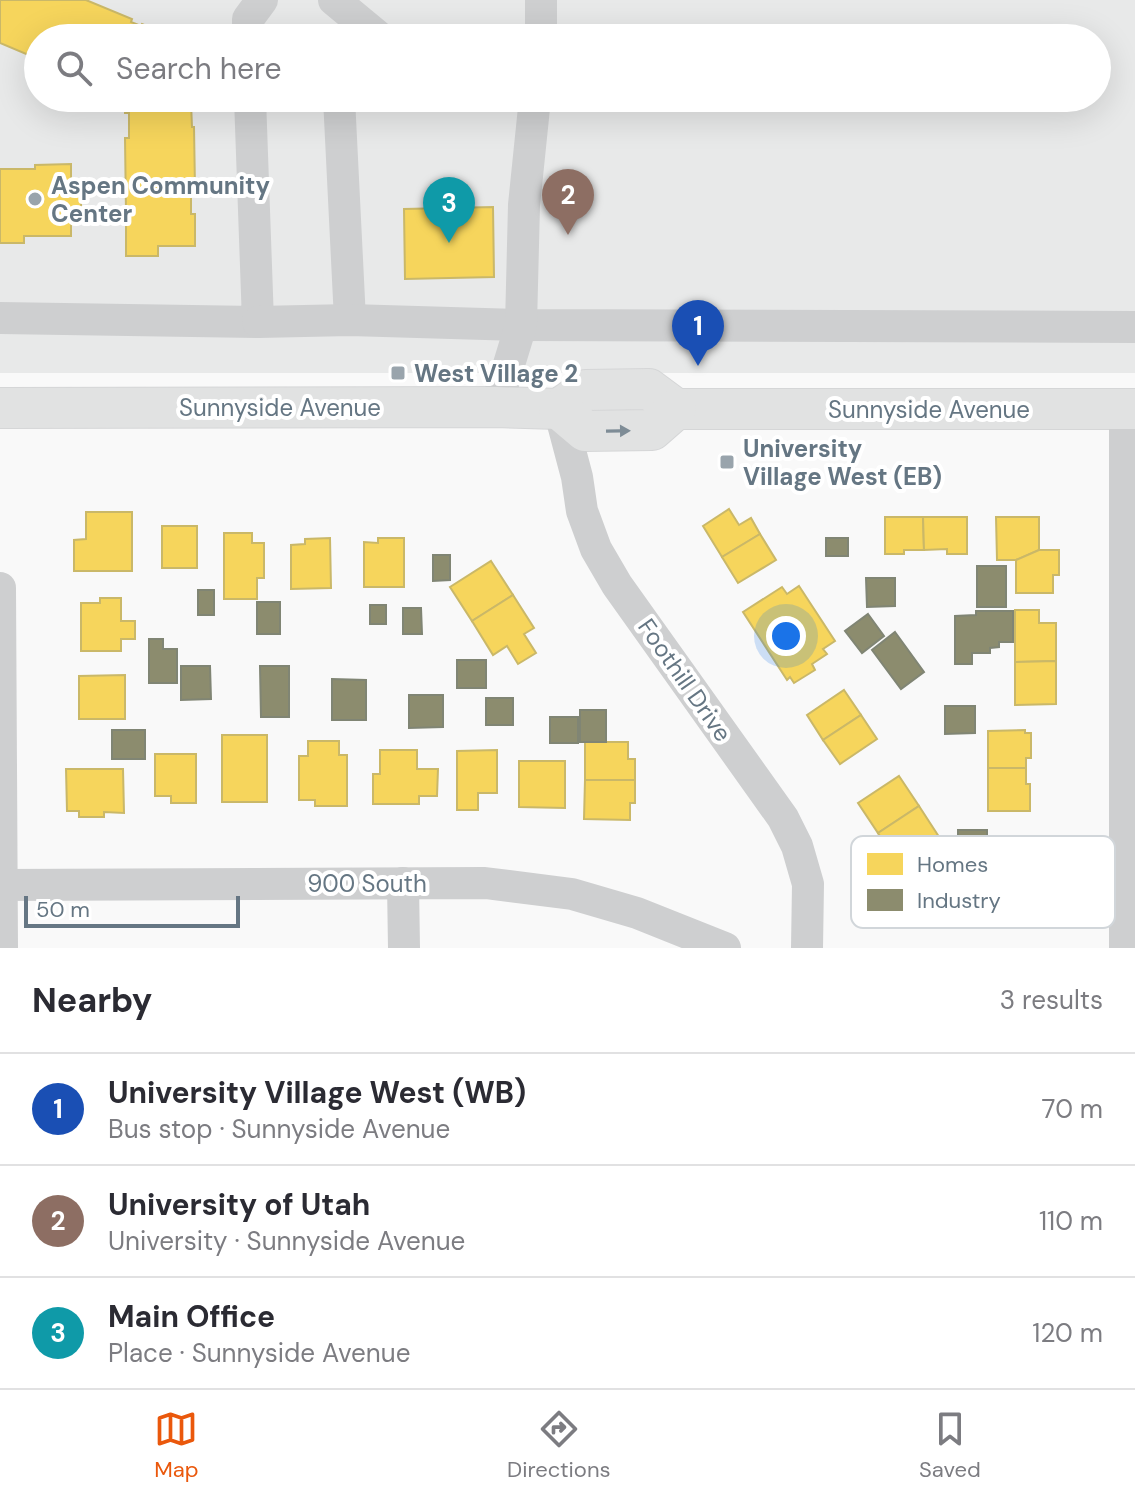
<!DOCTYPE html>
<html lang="en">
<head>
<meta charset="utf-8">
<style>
	:root { --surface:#fff; --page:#f2f2f3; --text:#2b2b33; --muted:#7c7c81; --line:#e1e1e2; --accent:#ea580c }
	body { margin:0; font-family:"DM Sans",sans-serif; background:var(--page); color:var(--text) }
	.scale { position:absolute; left:24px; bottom:20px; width:216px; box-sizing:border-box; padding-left:8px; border:4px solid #657683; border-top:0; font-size:22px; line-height:28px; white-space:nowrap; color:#657683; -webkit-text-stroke:6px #fff; paint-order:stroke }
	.you { position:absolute; left:786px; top:636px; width:28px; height:28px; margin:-20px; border:6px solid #fff; border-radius:50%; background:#1a73e8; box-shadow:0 0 0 12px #1a73e833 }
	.badge { display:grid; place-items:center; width:52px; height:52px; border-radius:50%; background:var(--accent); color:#fff; font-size:26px; font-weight:700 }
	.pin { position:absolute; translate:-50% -66px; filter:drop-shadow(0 2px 4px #0008) }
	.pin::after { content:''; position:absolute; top:42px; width:28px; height:24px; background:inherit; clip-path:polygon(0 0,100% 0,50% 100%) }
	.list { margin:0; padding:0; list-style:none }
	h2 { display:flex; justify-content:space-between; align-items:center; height:104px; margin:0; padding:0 32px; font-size:34px }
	h2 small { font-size:26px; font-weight:400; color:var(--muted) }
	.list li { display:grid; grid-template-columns:52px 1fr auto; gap:24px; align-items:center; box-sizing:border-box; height:112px; padding:0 32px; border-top:2px solid var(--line) }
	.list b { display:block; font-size:30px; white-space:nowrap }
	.list p { margin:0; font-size:26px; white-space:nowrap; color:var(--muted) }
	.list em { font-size:26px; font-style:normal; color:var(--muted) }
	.icon { flex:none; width:44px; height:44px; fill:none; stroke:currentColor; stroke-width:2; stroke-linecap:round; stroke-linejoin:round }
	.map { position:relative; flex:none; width:1135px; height:948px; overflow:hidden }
	.search { position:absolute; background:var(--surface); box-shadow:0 8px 32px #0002; left:24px; right:24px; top:24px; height:88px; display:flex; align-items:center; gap:20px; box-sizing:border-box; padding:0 28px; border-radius:44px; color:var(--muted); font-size:30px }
	.sheet { height:440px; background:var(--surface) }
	nav { display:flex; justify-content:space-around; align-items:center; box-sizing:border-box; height:112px; border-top:2px solid var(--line); background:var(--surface); font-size:22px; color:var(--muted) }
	nav a { display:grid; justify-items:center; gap:4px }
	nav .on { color:var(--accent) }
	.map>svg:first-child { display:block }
</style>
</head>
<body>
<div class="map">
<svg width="1135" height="948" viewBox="0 0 1135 948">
	<rect width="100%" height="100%" fill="#f9f9f9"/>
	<!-- built -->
	<path fill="#e8e9e9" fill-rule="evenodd" d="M 0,0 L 1135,0 L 1135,373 L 0,373 ZM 38,38 L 1097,38 L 1097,98 L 38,98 Z"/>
	<!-- homes -->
	<g fill="#f6d55c" stroke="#cab868" stroke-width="2">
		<path d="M 0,0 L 86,0 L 132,19 L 131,22 L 141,26 L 142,24 L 169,35 L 170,32 L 184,38 L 38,38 L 38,59 L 0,43 Z"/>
		<path d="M 125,98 L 194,98 L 194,103 L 191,103 L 192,127 L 194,127 L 195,189 L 191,189 L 191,214 L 195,214 L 195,246 L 158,246 L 158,256 L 126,256 L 126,224 L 130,224 L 130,212 L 126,212 L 125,138 L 129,138 L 129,113 L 125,113 Z"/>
		<path d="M 71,164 L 71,193 L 81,193 L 81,221 L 71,221 L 71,236 L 24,236 L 24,243 L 0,243 L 0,169 L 35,169 L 35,165 Z"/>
		<path d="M 493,207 L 494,277 L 405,279 L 404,209 Z"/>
		<path d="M 729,509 L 739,525 L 751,518 L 760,534 L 722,557 L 703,526 Z"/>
		<path d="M 86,512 L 132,512 L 132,571 L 74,571 L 74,540 L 86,539 Z"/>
		<path d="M 885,517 L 923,517 L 924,550 L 904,550 L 904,554 L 885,554 Z"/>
		<path d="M 923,517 L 967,517 L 967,554 L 947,554 L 947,549 L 924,550 Z"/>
		<path d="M 996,517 L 1039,517 L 1039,550 L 1016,560 L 997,560 Z"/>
		<rect x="162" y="526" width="35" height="42"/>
		<path d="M 224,533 L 252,533 L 252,543 L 264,543 L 264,578 L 257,578 L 257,599 L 224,599 Z"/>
		<path d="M 760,534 L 776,560 L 738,583 L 722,557 Z"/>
		<path d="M 330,538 L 331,588 L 291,589 L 291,545 L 305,544 L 305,539 Z"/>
		<path d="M 378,538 L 404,538 L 404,587 L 364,587 L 364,542 L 378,543 Z"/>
		<path d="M 1039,550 L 1059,550 L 1059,575 L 1053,575 L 1053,593 L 1016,593 L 1016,560 Z"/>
		<path d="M 491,561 L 513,595 L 472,621 L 450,587 Z"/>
		<path d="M 799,586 L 835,641 L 823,649 L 827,654 L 812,664 L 815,670 L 794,683 L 790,677 L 787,680 L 743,612 L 782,587 L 787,594 Z"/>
		<path d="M 513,595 L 534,628 L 524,634 L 536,653 L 518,664 L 507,646 L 493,655 L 472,621 Z"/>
		<path d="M 100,598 L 121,598 L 121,621 L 135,621 L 135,639 L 121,639 L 121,651 L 81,651 L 81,603 L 100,603 Z"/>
		<path d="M 1015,610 L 1039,610 L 1039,623 L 1056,623 L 1056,661 L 1015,662 Z"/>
		<path d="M 1056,661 L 1056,704 L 1015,705 L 1015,662 Z"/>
		<path d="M 125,675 L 125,719 L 79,719 L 79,676 Z"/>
		<path d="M 844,690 L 861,715 L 823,740 L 807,715 Z"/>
		<path d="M 861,715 L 877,739 L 840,764 L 823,740 Z"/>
		<path d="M 1025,730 L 1025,733 L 1031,733 L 1031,758 L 1026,758 L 1026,768 L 988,768 L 988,731 Z"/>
		<rect x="222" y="735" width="45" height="67"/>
		<path d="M 308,741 L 339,741 L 339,755 L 347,755 L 347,806 L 315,806 L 315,800 L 299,800 L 299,756 L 308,756 Z"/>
		<path d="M 585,742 L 628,742 L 628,759 L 635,759 L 635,780 L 585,780 Z"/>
		<path d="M 380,750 L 417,750 L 417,769 L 438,769 L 437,796 L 419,796 L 419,804 L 373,804 L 373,774 L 380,774 Z"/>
		<path d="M 497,750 L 497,793 L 478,793 L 478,810 L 457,810 L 457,751 Z"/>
		<path d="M 155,754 L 196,754 L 196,803 L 171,803 L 171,796 L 155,796 Z"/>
		<path d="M 519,761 L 565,761 L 565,808 L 519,807 Z"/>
		<path d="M 988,768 L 1026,768 L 1026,784 L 1030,784 L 1030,811 L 988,811 Z"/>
		<path d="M 66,769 L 123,769 L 124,813 L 104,812 L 104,817 L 79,817 L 79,811 L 67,811 Z"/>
		<path d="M 899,776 L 919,806 L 878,833 L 858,803 Z"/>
		<path d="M 585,780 L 635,780 L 635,803 L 630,803 L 630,820 L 584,819 Z"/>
		<path d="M 919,806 L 943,843 L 902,870 L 878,833 Z"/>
	</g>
	<!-- industry -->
	<g fill="#8c8c6e" stroke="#808574" stroke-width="2">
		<rect x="826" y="538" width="22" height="18"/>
		<path d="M 433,555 L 450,555 L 450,580 L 433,581 Z"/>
		<rect x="977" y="566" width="29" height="41"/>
		<path d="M 866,578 L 895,578 L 895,606 L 867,607 Z"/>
		<rect x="198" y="590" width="16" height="25"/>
		<rect x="257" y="602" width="23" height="32"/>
		<rect x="370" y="605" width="16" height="19"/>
		<path d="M 403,608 L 421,608 L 422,634 L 403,634 Z"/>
		<path d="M 976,611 L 1013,611 L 1013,642 L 999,642 L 999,647 L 990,648 L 990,653 L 972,653 L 972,664 L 955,664 L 955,616 L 976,615 Z"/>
		<path d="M 868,614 L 884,636 L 862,653 L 845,631 Z"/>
		<path d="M 895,632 L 924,672 L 901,689 L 872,650 Z"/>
		<path d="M 149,639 L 163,639 L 163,649 L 177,649 L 177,683 L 149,683 Z"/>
		<rect x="457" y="660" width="29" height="28"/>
		<path d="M 181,666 L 210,666 L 211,699 L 181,700 Z"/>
		<path d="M 260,666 L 289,666 L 289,717 L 261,717 Z"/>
		<path d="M 332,679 L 366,680 L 366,720 L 332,720 Z"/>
		<path d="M 409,695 L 443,695 L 443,727 L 409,728 Z"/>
		<rect x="486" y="698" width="27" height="27"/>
		<path d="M 945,706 L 975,706 L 975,733 L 945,734 Z"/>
		<rect x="580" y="710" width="26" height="32"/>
		<rect x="550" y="717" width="28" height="26"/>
		<rect x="112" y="730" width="33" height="29"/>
		<rect x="958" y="830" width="29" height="29"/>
	</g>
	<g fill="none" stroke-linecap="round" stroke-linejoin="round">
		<defs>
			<g id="major">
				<path d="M 0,408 L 496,407 L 559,409 L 586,390 L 649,389 L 676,409 L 1135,409"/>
				<path d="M 559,409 L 585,431 L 652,430 L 676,409"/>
			</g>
		</defs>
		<!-- major casing -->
		<use href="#major" stroke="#d5d6d7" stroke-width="42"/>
		<!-- minor -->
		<g stroke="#cecfd0" stroke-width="32">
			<path d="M 334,0 L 380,38"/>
			<path d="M 541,0 L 541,38"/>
			<path d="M 248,38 L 248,19 L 262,0"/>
			<path d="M 339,98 L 350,320"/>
			<path d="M 0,318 L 258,322 L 250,98"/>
			<path d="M 258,322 L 350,320 L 521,325 L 1135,327"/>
			<path d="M 496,407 L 521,325 L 524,205 L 535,98"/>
			<path d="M 559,409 L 577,477 L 582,511 L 596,549 L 617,585 L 783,818 L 797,846 L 808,884 L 807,948"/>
			<path d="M 0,588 L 2,948"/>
			<path d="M 403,883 L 404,948"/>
			<path d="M 0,885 L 485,883 L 572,894 L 637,913 L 725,948"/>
			<path d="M 1125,948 L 1125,409"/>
		</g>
		<!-- major -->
		<use href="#major" stroke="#e1e2e2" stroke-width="40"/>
	</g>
	<!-- one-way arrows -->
	<defs><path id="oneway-solid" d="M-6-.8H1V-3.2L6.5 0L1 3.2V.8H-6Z" transform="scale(2)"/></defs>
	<use fill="#7e8c96" href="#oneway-solid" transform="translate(618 431) rotate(-1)"/>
	<!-- markers -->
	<g fill="#99a4ac" stroke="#fff" stroke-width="3">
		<circle cx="35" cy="199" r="8"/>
		<rect x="390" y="365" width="16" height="16" rx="4"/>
		<rect x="719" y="454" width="16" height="16" rx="4"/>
	</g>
	<g text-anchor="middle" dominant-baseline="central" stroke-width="8" stroke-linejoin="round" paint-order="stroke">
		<!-- poi labels -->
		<g font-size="24" font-weight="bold" fill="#657683" stroke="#fff" text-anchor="start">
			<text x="51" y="185">Aspen Community<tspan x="51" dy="28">Center</tspan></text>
			<text x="414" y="373">West Village 2</text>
			<text x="743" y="448">University<tspan x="743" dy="28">Village West (EB)</tspan></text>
		</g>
		<!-- street labels -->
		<g font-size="24" fill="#657683" stroke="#fff">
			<text x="280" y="407">Sunnyside Avenue</text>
			<text x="929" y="409">Sunnyside Avenue</text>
			<text transform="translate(685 680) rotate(55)">Foothill Drive</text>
			<text x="367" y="883">900 South</text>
		</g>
	</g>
	<!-- legend -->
	<rect x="851" y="836" width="264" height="92" rx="12" fill="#fff" stroke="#d1d6da" stroke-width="2"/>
	<rect x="867" y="853" width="36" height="22" fill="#f6d55c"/>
	<rect x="867" y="889" width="36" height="22" fill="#8c8c6e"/>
	<g font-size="22" fill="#657683">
		<text x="917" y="872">Homes</text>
		<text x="917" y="908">Industry</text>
	</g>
</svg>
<div class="scale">50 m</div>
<div class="you"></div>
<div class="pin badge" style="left:698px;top:366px;background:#1a4fb4">1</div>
<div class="pin badge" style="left:568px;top:235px;background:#8d6e63">2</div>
<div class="pin badge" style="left:449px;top:243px;background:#0f9aa8">3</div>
<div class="search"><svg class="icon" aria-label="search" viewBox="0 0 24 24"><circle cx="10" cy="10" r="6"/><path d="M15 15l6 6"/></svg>Search here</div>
</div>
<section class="sheet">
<h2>Nearby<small>3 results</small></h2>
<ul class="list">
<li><span class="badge" style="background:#1a4fb4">1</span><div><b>University Village West (WB)</b><p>Bus stop · Sunnyside Avenue</p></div><em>70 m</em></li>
<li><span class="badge" style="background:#8d6e63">2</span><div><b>University of Utah</b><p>University · Sunnyside Avenue</p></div><em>110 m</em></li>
<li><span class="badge" style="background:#0f9aa8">3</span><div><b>Main Office</b><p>Place · Sunnyside Avenue</p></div><em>120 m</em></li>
</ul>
</section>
<nav>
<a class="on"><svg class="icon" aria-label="map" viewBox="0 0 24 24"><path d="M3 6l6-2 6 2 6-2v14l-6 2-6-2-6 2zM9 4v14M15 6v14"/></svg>Map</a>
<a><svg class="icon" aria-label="directions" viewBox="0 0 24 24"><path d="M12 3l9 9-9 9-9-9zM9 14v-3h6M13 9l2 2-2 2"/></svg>Directions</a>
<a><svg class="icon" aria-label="saved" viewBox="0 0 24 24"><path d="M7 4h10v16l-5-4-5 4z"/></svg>Saved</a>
</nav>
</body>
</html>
